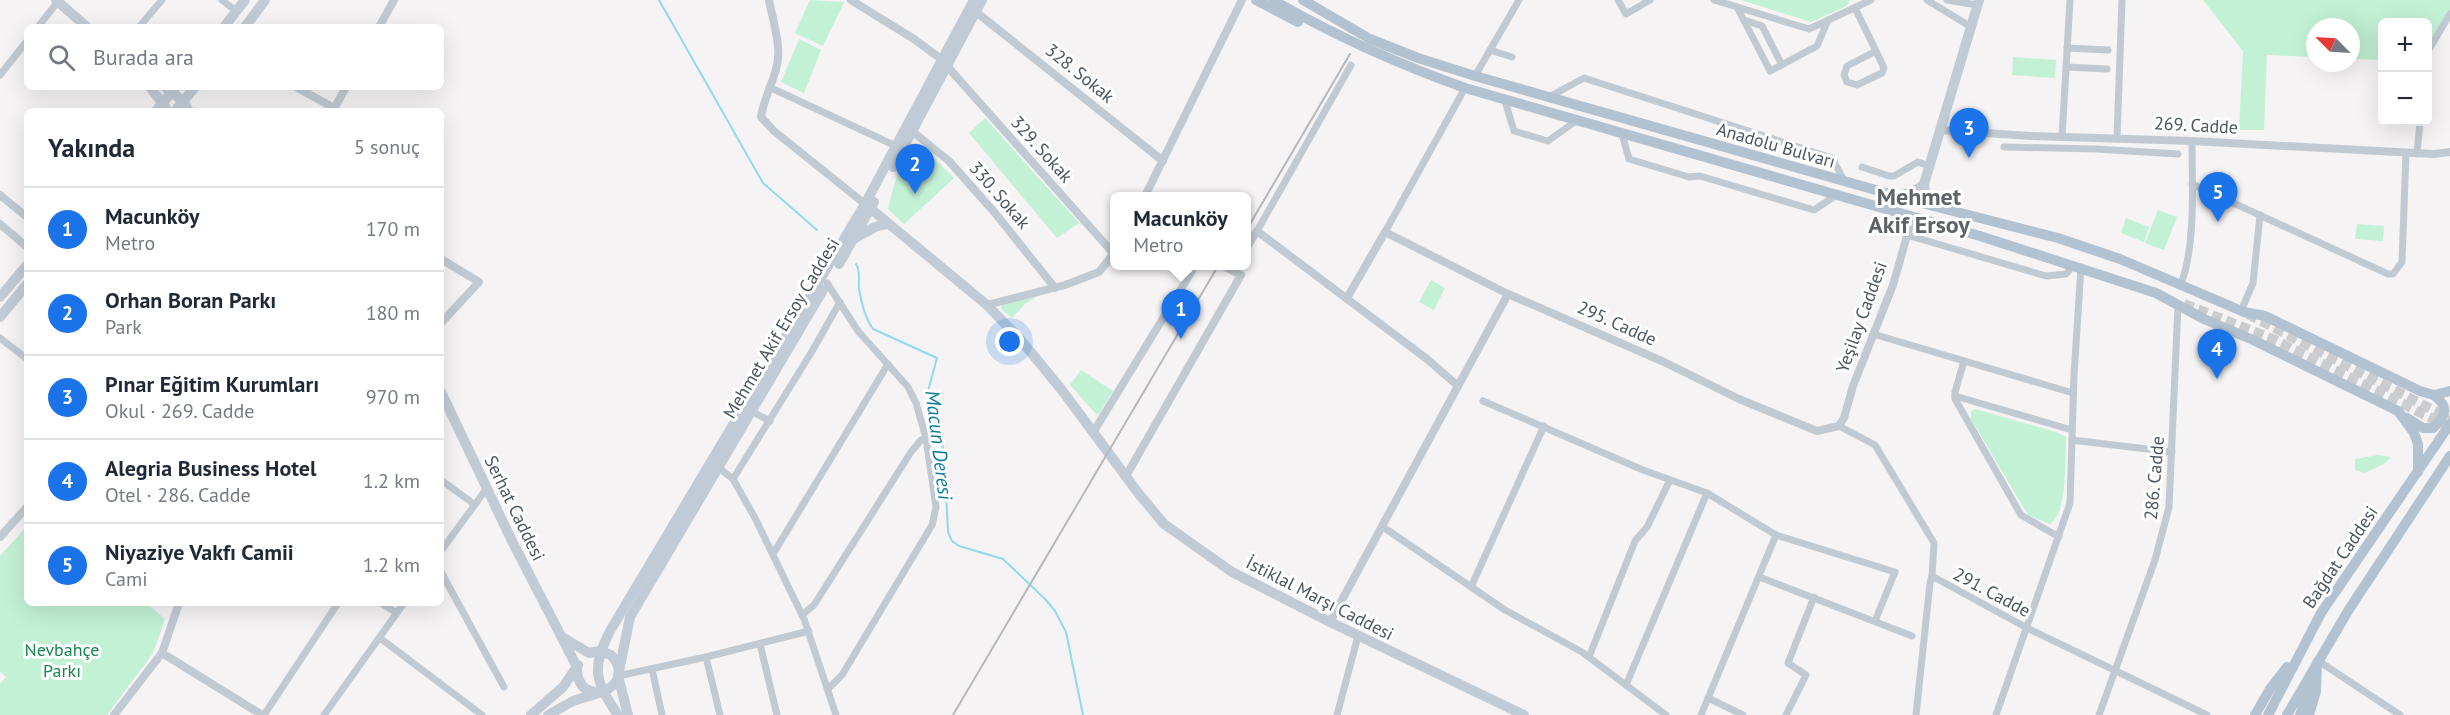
<!DOCTYPE html>
<html lang="tr">
<head>
<meta charset="utf-8">
<style>
	:root { --surface:#fff; --page:#f6f6f7; --text:#1f2937; --muted:#747a83; --line:#e0e1e3; --accent:#1a73e8 }
	body { margin:0; font-family:"PT Sans",sans-serif; background:var(--page); color:var(--text) }
	.controls { position:absolute; right:18px; top:18px; display:grid; overflow:hidden; border-radius:9px; box-shadow:0 6px 24px #0002 }
	.controls button { width:54px; height:54px; display:grid; place-items:center; padding:0; border:0; border-bottom:2px solid var(--line); background:var(--surface); color:var(--text); font:30px sans-serif }
	.compass { position:absolute; left:2306px; top:18px; width:54px; height:54px; border-radius:50%; background:var(--surface); box-shadow:0 6px 24px #0002; rotate:294deg }
	.you { position:absolute; left:1010px; top:342px; width:21px; height:21px; margin:-15px; border:4px solid #fff; border-radius:50%; background:#1a73e8; box-shadow:0 0 0 9px #1a73e833 }
	.badge { display:grid; place-items:center; width:39px; height:39px; border-radius:50%; background:var(--accent); color:#fff; font-size:20px; font-weight:700 }
	.pin { position:absolute; translate:-50% -50px; filter:drop-shadow(0 2px 3px #0008) }
	.pin::after { content:''; position:absolute; top:32px; width:21px; height:18px; background:inherit; clip-path:polygon(0 0,100% 0,50% 100%) }
	.popup { position:absolute; left:1110px; top:192px; width:141px; height:78px; box-sizing:border-box; display:grid; place-content:center; border-radius:9px; background:var(--surface); filter:drop-shadow(0 2px 4px #0005); font-size:20px; white-space:nowrap; color:var(--muted) }
	.popup b { font-size:22px; color:var(--text) }
	.popup::after { content:''; position:absolute; left:50%; top:100%; margin-left:-12px; border:12px solid transparent; border-top-color:var(--surface) }
	.list { margin:0; padding:0; list-style:none }
	h2 { display:flex; justify-content:space-between; align-items:center; height:78px; margin:0; padding:0 24px; font-size:26px }
	h2 small { font-size:20px; font-weight:400; color:var(--muted) }
	.list li { display:grid; grid-template-columns:39px 1fr auto; gap:18px; align-items:center; box-sizing:border-box; height:84px; padding:0 24px; border-top:2px solid var(--line) }
	.list b { display:block; font-size:22px; white-space:nowrap }
	.list p { margin:0; font-size:20px; white-space:nowrap; color:var(--muted) }
	.list em { font-size:20px; font-style:normal; color:var(--muted) }
	.icon { flex:none; width:33px; height:33px; fill:none; stroke:currentColor; stroke-width:2; stroke-linecap:round; stroke-linejoin:round }
	.map { position:relative; flex:none; width:2450px; height:715px; overflow:hidden }
	.search { position:absolute; background:var(--surface); box-shadow:0 6px 24px #0002; left:24px; top:24px; width:420px; height:66px; display:flex; align-items:center; gap:15px; box-sizing:border-box; padding:0 21px; border-radius:9px; color:var(--muted); font-size:22px }
	.panel { position:absolute; background:var(--surface); box-shadow:0 6px 24px #0002; left:24px; top:108px; width:420px; height:498px; border-radius:9px }
	.map>svg:first-child { display:block }
</style>
</head>
<body>
<div class="map">
<svg width="2450" height="715" viewBox="0 0 2450 715">
	<rect width="100%" height="100%" fill="#f5f3f3"/>
	<!-- green -->
	<g fill="#c3f1d5">
		<path d="M 810,0 L 844,2 L 823,46 L 795,33 Z"/>
		<path d="M 1741,0 L 1850,0 L 1847,6 L 1811,22 Z"/>
		<path d="M 2203,0 L 2450,0 L 2450,14 L 2428,49 L 2428,22 L 2382,22 L 2382,60 L 2351,59 L 2351,27 L 2315,27 L 2315,57 L 2267,55 L 2264,130 L 2239,130 L 2243,51 Z"/>
		<path d="M 799,39 L 821,50 L 804,93 L 781,82 Z"/>
		<path d="M 2013,57 L 2056,60 L 2055,78 L 2012,75 Z"/>
		<path d="M 985,118 L 1079,223 L 1057,238 L 969,133 Z"/>
		<path d="M 915,143 L 924,148 L 954,178 L 904,224 L 888,209 C 894,186 899,161 915,143 Z"/>
		<path d="M 2158,210 L 2177,217 L 2164,250 L 2145,243 Z"/>
		<path d="M 2126,218 L 2149,227 L 2144,242 L 2121,233 Z"/>
		<path d="M 2357,224 L 2384,226 L 2383,241 L 2355,239 Z"/>
		<path d="M 1431,280 L 1445,288 L 1434,310 L 1419,302 Z"/>
		<path d="M 1038,296 L 1026,303 L 1012,318 L 1001,309 L 1002,305 Z"/>
		<path d="M 1081,370 L 1113,391 L 1099,414 L 1095,413 L 1070,385 Z"/>
		<path d="M 1975,409 L 2056,432 L 2066,437 C 2065,457 2068,514 2050,524 L 2028,515 L 1971,419 L 1971,411 Z"/>
		<path d="M 2378,455 L 2391,457 L 2384,464 L 2364,473 L 2355,470 L 2355,459 Z"/>
		<path d="M 27,526 L 27,603 L 146,603 L 165,619 L 153,653 L 107,715 L 0,715 L 0,684 L 6,677 L 0,671 L 0,556 Z"/>
	</g>
	<g fill="none" stroke-linecap="round" stroke-linejoin="round">
		<!-- stream -->
		<g stroke="#90daee" stroke-width="2">
			<path d="M 659,0 L 763,183 L 817,230"/>
			<path d="M 856,264 C 861,272 858,279 859,288 C 861,301 865,318 873,329 L 937,358 L 928,391 L 944,452 L 948,532 L 952,541 L 959,546 L 1003,559 L 1046,600 L 1055,611 L 1066,632 L 1083,715"/>
		</g>
		<!-- primary-tunnel -->
		<g stroke="#caccce" stroke-width="10" stroke-dasharray="10 5" stroke-linecap="butt">
			<path d="M 2184,304 L 2275,340 L 2445,425"/>
			<path d="M 2248,314 L 2450,419"/>
		</g>
		<!-- minor -->
		<g stroke="#c1cad2" stroke-width="7">
			<path d="M 222,0 L 236,11"/>
			<path d="M 1618,0 L 1626,14 L 1650,0"/>
			<path d="M 1714,0 L 1809,29 L 1871,0"/>
			<path d="M 1927,0 L 1971,27"/>
			<path d="M 1947,0 L 1977,5"/>
			<path d="M 1737,7 L 1770,71 L 1817,46 L 1828,20"/>
			<path d="M 1855,8 L 1876,51 L 1847,66 L 1844,75 L 1847,82 L 1857,85 L 1882,73 L 1884,68 L 1876,51"/>
			<path d="M 1744,20 L 1762,26 L 1782,65"/>
			<path d="M 38,27 L 59,0"/>
			<path d="M 139,27 L 162,0"/>
			<path d="M 2067,48 L 2108,50"/>
			<path d="M 1490,50 L 1512,57"/>
			<path d="M 2428,51 L 2450,14"/>
			<path d="M 2066,67 L 2107,69"/>
			<path d="M 0,75 L 27,41"/>
			<path d="M 1475,76 L 1519,0"/>
			<path d="M 769,87 L 896,146"/>
			<path d="M 1549,97 L 1584,78 L 1832,158 L 1845,182"/>
			<path d="M 1505,101 L 1514,131 L 1548,141 L 1576,121"/>
			<path d="M 1622,134 L 1629,159 L 1689,177 L 1700,176 L 1814,210 L 1835,196"/>
			<path d="M 2062,137 L 2070,0"/>
			<path d="M 2117,138 L 2122,0"/>
			<path d="M 2004,147 L 2096,149 L 2178,154"/>
			<path d="M 2417,154 L 2420,122"/>
			<path d="M 1862,167 L 1889,176 L 1894,176 L 1918,162 L 1929,166"/>
			<path d="M 2192,184 L 2388,274 L 2393,274 L 2402,262 L 2406,153"/>
			<path d="M 1257,231 L 1351,65"/>
			<path d="M 1385,232 L 1465,88"/>
			<path d="M 1907,235 L 2046,276 L 2066,274 L 2074,265"/>
			<path d="M 827,283 L 858,331 L 908,387 L 916,403 L 926,438 L 936,507 L 932,525 L 842,675 L 828,689"/>
			<path d="M 2181,284 C 2196,244 2192,184 2192,141"/>
			<path d="M 2241,311 L 2253,283 L 2260,215"/>
			<path d="M 1873,334 L 2073,393"/>
			<path d="M 0,338 L 27,359"/>
			<path d="M 1964,361 L 1955,392 L 1955,399 L 2021,515 L 2059,537"/>
			<path d="M 1955,396 L 2072,430"/>
			<path d="M 1483,401 L 1643,470 L 1707,493 L 1776,535 L 1895,572 L 1875,621"/>
			<path d="M 751,411 L 770,421"/>
			<path d="M 1839,426 L 1875,445 L 1934,543 L 1932,576 L 2027,628 L 2207,715"/>
			<path d="M 2072,440 L 2172,452"/>
			<path d="M 718,467 L 733,479 L 755,518 L 804,619 L 836,715"/>
			<path d="M 733,479 L 811,353 L 840,302"/>
			<path d="M 441,480 L 474,504"/>
			<path d="M 1383,527 L 1505,610 L 1582,652 L 1666,715"/>
			<path d="M 441,551 L 487,488"/>
			<path d="M 773,554 L 888,364"/>
			<path d="M 441,572 L 504,687"/>
			<path d="M 1759,577 L 1912,636"/>
			<path d="M 1471,587 L 1544,426"/>
			<path d="M 381,603 L 397,613"/>
			<path d="M 802,615 L 814,605 L 911,452 L 921,440 L 926,438"/>
			<path d="M 380,638 L 482,715"/>
			<path d="M 760,644 L 777,715"/>
			<path d="M 706,657 L 720,715"/>
			<path d="M 1589,657 L 1635,541 L 1647,527 L 1670,480"/>
			<path d="M 2317,660 L 2400,715"/>
			<path d="M 652,669 L 662,715"/>
			<path d="M 618,676 L 706,657 L 809,631"/>
			<path d="M 1626,685 L 1707,493"/>
			<path d="M 1708,698 L 1743,715"/>
			<path d="M 264,715 L 338,603"/>
			<path d="M 324,715 L 404,603"/>
			<path d="M 1337,715 L 1358,636"/>
			<path d="M 1701,715 L 1776,535"/>
			<path d="M 1786,715 L 1806,675 L 1788,663 L 1814,597"/>
			<path d="M 1916,715 L 1930,583 L 1932,576"/>
			<path d="M 1996,715 L 2070,503 L 2074,375 L 2081,267"/>
			<path d="M 2099,715 L 2155,560 L 2169,507 L 2178,305"/>
		</g>
		<!-- tertiary -->
		<g stroke="#c1cad2" stroke-width="8">
			<path d="M 769,0 C 772,16 777,32 778,47 C 781,71 764,94 761,117 L 774,131 L 865,204"/>
			<path d="M 851,0 L 914,39 L 941,59"/>
			<path d="M 976,12 L 1163,161"/>
			<path d="M 379,27 L 394,0"/>
			<path d="M 947,66 L 1114,254"/>
			<path d="M 296,87 L 334,108"/>
			<path d="M 333,111 L 346,87"/>
			<path d="M 1940,130 L 2031,136 L 2192,141 L 2434,154 L 2450,152"/>
			<path d="M 912,131 L 949,161 L 995,213 L 1055,288"/>
			<path d="M 0,195 L 27,217"/>
			<path d="M 1145,196 L 1242,0"/>
			<path d="M 0,224 L 27,247"/>
			<path d="M 1247,247 L 1257,231 L 1427,359 L 1458,386"/>
			<path d="M 441,259 L 479,282 L 441,323"/>
			<path d="M 1347,298 L 1385,232 L 1508,294 L 1664,362 L 1739,399 L 1817,431 L 1839,426 L 1844,418 L 1853,386 L 1893,285 L 1912,218"/>
			<path d="M 987,305 L 1065,285 L 1099,272 L 1115,252"/>
			<path d="M 1094,431 L 1195,266"/>
			<path d="M 1126,476 L 1241,275 L 1223,266"/>
			<path d="M 0,537 L 27,507"/>
			<path d="M 1330,622 L 1508,294"/>
			<path d="M 162,653 L 262,715"/>
			<path d="M 114,715 L 162,653 L 179,603"/>
		</g>
		<!-- secondary -->
		<g stroke="#c1cbd6" stroke-width="10">
			<path d="M 56,0 L 87,27"/>
			<path d="M 224,27 L 245,0"/>
			<path d="M 245,27 L 265,0"/>
			<path d="M 150,87 L 166,108"/>
			<path d="M 165,87 L 183,101 L 189,111"/>
			<path d="M 156,111 L 176,87"/>
			<path d="M 175,111 L 195,87"/>
			<path d="M 893,167 L 982,0"/>
			<path d="M 1898,197 L 1918,189 L 1924,184"/>
			<path d="M 865,204 L 987,305 L 1020,339 L 1061,389 L 1139,494 L 1164,524 L 1232,572 L 1330,622 L 1524,715"/>
			<path d="M 1934,206 L 1925,192 L 1924,184 L 1979,0"/>
			<path d="M 855,238 L 875,227 L 887,224"/>
			<path d="M 839,264 L 874,202"/>
			<path d="M 0,297 L 27,265"/>
			<path d="M 0,317 L 27,284"/>
			<path d="M 441,392 L 512,541 L 577,667 C 576,713 641,687 611,655 L 600,651 L 589,653 L 562,637"/>
			<path d="M 531,715 L 563,687 L 578,665"/>
			<path d="M 548,715 L 573,701 L 599,693"/>
			<path d="M 618,715 C 595,681 591,669 610,631 L 865,204 L 974,0"/>
			<path d="M 628,715 L 618,676 L 630,617 L 823,290"/>
		</g>
		<!-- primary -->
		<g stroke="#b3c2d1" stroke-width="10">
			<path d="M 1256,0 L 1298,22"/>
			<path d="M 1273,0 C 1335,36 1398,64 1465,88 L 1980,236 L 2156,293 L 2204,319 L 2253,340 L 2398,411 L 2414,433 L 2418,444 L 2418,472"/>
			<path d="M 1303,0 L 1370,39 L 1418,58 L 1475,76 L 1918,202 L 2058,238 L 2120,259 L 2244,312 L 2265,316 L 2420,391 L 2434,395 L 2450,391"/>
			<path d="M 2407,418 L 2423,428 L 2433,428 C 2447,415 2449,407 2434,395"/>
			<path d="M 2255,715 L 2270,689 L 2287,667"/>
			<path d="M 2268,715 L 2321,613 L 2450,424"/>
			<path d="M 2287,715 L 2348,611 L 2450,456"/>
			<path d="M 2300,715 L 2310,684"/>
			<path d="M 2309,715 L 2316,691 L 2317,663"/>
		</g>
		<!-- rail -->
		<g stroke="#b5b8bd" stroke-width="2">
			<path d="M 1247,229 L 1350,54"/>
			<path d="M 953,715 L 1218,266"/>
		</g>
	</g>
	<g text-anchor="middle" dominant-baseline="central" stroke-width="6" stroke-linejoin="round" paint-order="stroke">
		<!-- street labels -->
		<g font-size="18" fill="#4a5661" stroke="#fff">
			<text transform="translate(1080 73) rotate(39)">328. Sokak</text>
			<text transform="translate(2196 125) rotate(3)">269. Cadde</text>
			<text transform="translate(1776 145) rotate(16)">Anadolu Bulvarı</text>
			<text transform="translate(1042 149) rotate(48)">329. Sokak</text>
			<text transform="translate(1000 195) rotate(49)">330. Sokak</text>
			<text transform="translate(1861 317) rotate(-70)">Yeşilay Caddesi</text>
			<text transform="translate(1617 323) rotate(24)">295. Cadde</text>
			<text transform="translate(781 328) rotate(-59)">Mehmet Akif Ersoy Caddesi</text>
			<text transform="translate(2154 478) rotate(-85)">286. Cadde</text>
			<text transform="translate(515 508) rotate(64)">Serhat Caddesi</text>
			<text transform="translate(2340 557) rotate(-56)">Bağdat Caddesi</text>
			<text transform="translate(1992 592) rotate(28)">291. Cadde</text>
			<text transform="translate(1320 598) rotate(27)">İstiklal Marşı Caddesi</text>
		</g>
		<!-- park labels -->
		<g font-size="18" fill="#17864f" stroke="#fff">
			<text x="62" y="649">Nevbahçe<tspan x="62" dy="21">Parkı</tspan></text>
		</g>
		<!-- water labels -->
		<g font-size="20" font-style="italic" fill="#0c7c9b" stroke="#fff">
			<text transform="translate(939 445) rotate(83)">Macun Deresi</text>
		</g>
		<!-- district labels -->
		<g font-size="24" font-weight="bold" fill="#5f6368" stroke="#fff">
			<text x="1919" y="196">Mehmet<tspan x="1919" dy="28">Akif Ersoy</tspan></text>
		</g>
	</g>
</svg>
<div class="controls">
<button>+</button>
<button>−</button>
</div>
<svg class="compass" viewBox="-18 -18 36 36"><path d="M0-13l5 13h-10z" fill="#e53935"/><path d="M0 13l5-13h-10z" fill="#747a83"/></svg>
<div class="you"></div>
<div class="pin badge" style="left:1181px;top:339px">1</div>
<div class="popup"><b>Macunköy</b>Metro</div>
<div class="pin badge" style="left:915px;top:194px">2</div>
<div class="pin badge" style="left:1969px;top:158px">3</div>
<div class="pin badge" style="left:2217px;top:379px">4</div>
<div class="pin badge" style="left:2218px;top:222px">5</div>
<div class="search"><svg class="icon" aria-label="search" viewBox="0 0 24 24"><circle cx="10" cy="10" r="6"/><path d="M15 15l6 6"/></svg>Burada ara</div>
<section class="panel">
<h2>Yakında<small>5 sonuç</small></h2>
<ul class="list">
<li><span class="badge">1</span><div><b>Macunköy</b><p>Metro</p></div><em>170 m</em></li>
<li><span class="badge">2</span><div><b>Orhan Boran Parkı</b><p>Park</p></div><em>180 m</em></li>
<li><span class="badge">3</span><div><b>Pınar Eğitim Kurumları</b><p>Okul · 269. Cadde</p></div><em>970 m</em></li>
<li><span class="badge">4</span><div><b>Alegria Business Hotel</b><p>Otel · 286. Cadde</p></div><em>1.2 km</em></li>
<li><span class="badge">5</span><div><b>Niyaziye Vakfı Camii</b><p>Cami</p></div><em>1.2 km</em></li>
</ul>
</section>
</div>
</body>
</html>
